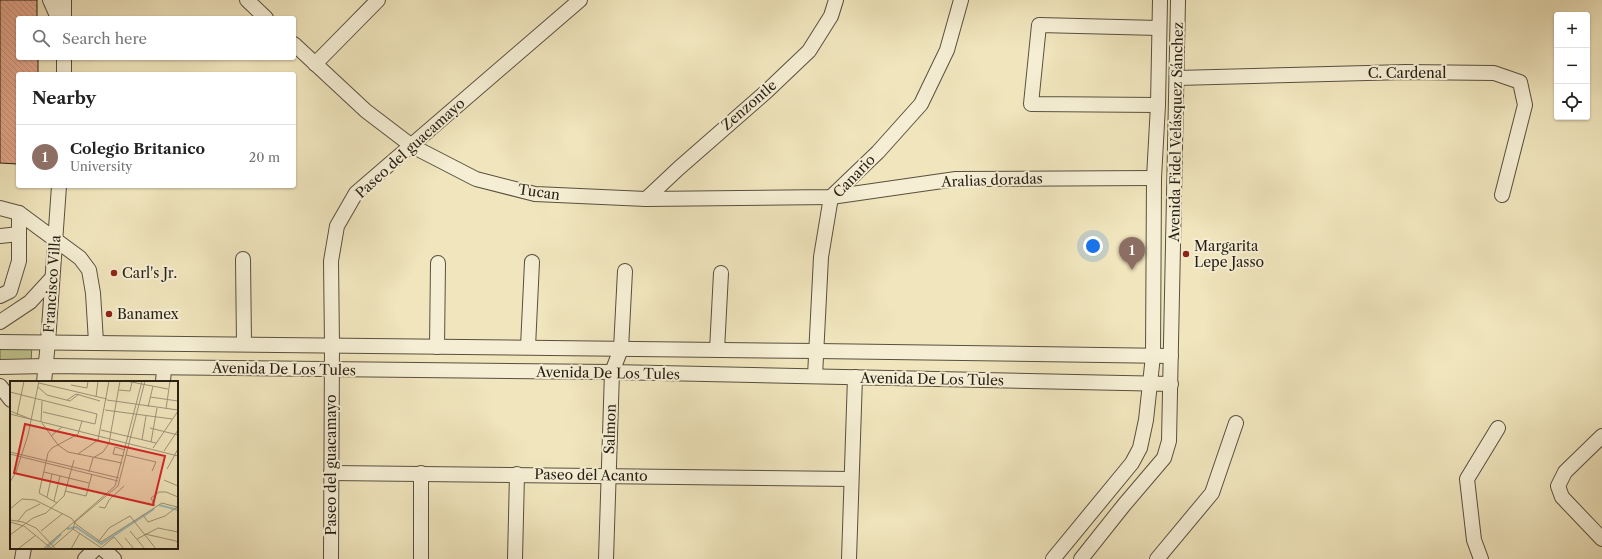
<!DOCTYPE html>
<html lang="en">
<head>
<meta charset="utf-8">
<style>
	:root { --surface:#fff; --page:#f2f2f2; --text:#222; --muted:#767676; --line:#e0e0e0; --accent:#2563eb }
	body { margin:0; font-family:"Libre Caslon Text",serif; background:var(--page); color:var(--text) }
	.controls { position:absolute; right:12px; top:12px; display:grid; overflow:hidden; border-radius:4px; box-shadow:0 1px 3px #0004 }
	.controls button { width:36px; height:36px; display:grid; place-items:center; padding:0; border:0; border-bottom:1px solid var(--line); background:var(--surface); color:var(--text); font:20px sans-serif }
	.you { position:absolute; left:1093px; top:246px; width:14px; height:14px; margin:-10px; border:3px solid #fff; border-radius:50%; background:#1a73e8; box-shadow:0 0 0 6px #1a73e833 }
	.badge { display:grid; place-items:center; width:26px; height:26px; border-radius:50%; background:var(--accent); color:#fff; font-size:13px; font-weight:700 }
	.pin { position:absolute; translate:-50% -33px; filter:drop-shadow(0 1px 2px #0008) }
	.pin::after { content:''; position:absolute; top:21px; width:14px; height:12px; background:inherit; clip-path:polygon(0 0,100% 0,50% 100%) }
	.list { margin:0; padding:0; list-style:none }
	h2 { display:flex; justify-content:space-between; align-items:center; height:52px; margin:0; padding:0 16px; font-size:17px }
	h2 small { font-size:13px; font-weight:400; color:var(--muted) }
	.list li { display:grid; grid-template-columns:26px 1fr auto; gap:12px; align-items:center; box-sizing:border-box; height:64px; padding:0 16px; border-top:1px solid var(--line) }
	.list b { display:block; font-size:15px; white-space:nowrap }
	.list p { margin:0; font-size:13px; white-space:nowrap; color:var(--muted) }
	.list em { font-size:13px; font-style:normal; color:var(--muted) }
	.icon { flex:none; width:22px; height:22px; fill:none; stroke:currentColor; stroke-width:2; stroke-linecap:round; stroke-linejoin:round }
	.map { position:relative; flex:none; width:1602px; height:559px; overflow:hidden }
	.search { position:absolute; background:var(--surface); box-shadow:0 1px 3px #0004; left:16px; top:16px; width:280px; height:44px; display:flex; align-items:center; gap:10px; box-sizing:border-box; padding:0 14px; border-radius:4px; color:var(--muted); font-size:15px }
	.panel { position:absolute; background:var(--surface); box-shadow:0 1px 3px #0004; left:16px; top:72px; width:280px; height:116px; border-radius:4px }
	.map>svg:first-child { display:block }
</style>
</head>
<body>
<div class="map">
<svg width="1602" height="559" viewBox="0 0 1602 559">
	<defs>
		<pattern id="building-back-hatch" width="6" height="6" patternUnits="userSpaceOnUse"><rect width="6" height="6" fill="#e4a88d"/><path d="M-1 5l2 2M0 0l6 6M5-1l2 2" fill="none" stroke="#c39079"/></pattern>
	</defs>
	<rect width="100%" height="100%" fill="#f0e5bd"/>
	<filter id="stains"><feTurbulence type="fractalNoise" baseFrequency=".005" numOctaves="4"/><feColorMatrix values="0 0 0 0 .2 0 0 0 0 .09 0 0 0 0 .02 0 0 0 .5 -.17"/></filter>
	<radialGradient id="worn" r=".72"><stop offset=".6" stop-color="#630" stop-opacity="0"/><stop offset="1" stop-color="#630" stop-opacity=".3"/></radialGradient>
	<!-- green -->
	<path fill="#bfc38d" stroke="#727050" d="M 32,343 L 31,364 L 0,364 L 0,344 Z"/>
	<!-- building -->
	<path fill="url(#building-back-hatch)" stroke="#261e14" d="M 0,0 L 37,0 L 37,18 L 18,18 L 18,58 L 38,58 L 38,74 L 18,74 L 18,164 L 0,163 Z"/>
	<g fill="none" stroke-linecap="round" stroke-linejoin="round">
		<defs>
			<g id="minor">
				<path d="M 50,0 L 58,18"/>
				<path d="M 247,0 L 266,18"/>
				<path d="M 64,18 L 64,0"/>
				<path d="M 294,44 L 366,111 L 412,146 L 476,179 L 535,194 L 646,199 L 831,197 L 956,179 L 1154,178"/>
				<path d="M 315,64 L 378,0"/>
				<path d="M 64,74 L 64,58"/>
				<path d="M 1177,78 L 1406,72 L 1494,73 L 1520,82 L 1525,105 L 1502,195"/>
				<path d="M 1158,105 L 1031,104 L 1039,25 L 1159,28"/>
				<path d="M 646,199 L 679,168 L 767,91 L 809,51 L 831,16 L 836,0"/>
				<path d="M 0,208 L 19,213 L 80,258 L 89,270 L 93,293 L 96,342"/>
				<path d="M 0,236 L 19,234"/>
				<path d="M 243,259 L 244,344"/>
				<path d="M 0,296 L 10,291 L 19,261 L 19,213"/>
				<path d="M 0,322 L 30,302 L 52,278"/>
				<path d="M 0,342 L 817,351 L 1171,356"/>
				<path d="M 437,347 L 438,263"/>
				<path d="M 528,347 L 532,262"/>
				<path d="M 717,350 L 721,273"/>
				<path d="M 0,367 L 46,366 L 612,372 L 1171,384"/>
				<path d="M 815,376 L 821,257 L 831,197 L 878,152 L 921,104 L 947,50 L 961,0"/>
				<path d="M 44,382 L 48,342 L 59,186"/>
				<path d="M 163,382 L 164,368"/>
				<path d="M 0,386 L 11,400"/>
				<path d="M 1602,436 L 1565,472 L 1558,486 L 1562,497 L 1602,539"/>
				<path d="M 331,473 L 851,479"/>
				<path d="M 102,548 L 114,559"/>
				<path d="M 22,559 L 24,548"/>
				<path d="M 85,559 L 96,548"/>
				<path d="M 331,559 L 332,345 L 331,261 L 337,226 L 356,193 L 580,0"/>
				<path d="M 421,559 L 421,473"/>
				<path d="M 515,559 L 517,474"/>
				<path d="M 606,559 L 612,372 L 621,349 L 625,271"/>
				<path d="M 849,559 L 855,377"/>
				<path d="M 1053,559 L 1132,463 L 1140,448 L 1146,420 L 1153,356 L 1154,178 L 1158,105 L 1160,0"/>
				<path d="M 1081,559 L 1124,505 L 1164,458 L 1169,441 L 1178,0"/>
				<path d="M 1157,559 L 1212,493 L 1236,423"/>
				<path d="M 1481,559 L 1474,540 L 1467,479 L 1498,428"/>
			</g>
		</defs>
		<!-- minor casing -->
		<use href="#minor" stroke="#58503e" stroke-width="16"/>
		<!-- minor -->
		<use href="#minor" stroke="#f5eed4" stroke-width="14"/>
	</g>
	<!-- markers -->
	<g fill="#8f2418" stroke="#f5eed4" stroke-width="1.5">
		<circle cx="1186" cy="254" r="4"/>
		<circle cx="114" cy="273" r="4"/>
		<circle cx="109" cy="314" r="4"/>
	</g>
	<g text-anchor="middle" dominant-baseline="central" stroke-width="4" stroke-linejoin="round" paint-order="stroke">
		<!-- street labels -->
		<g font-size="14" fill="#261e14" stroke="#f5eed4">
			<text x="1407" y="73">C. Cardenal</text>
			<text transform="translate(749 105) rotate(-41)">Zenzontle</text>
			<text transform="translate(1176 132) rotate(-89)">Avenida Fidel Velásquez Sánchez</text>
			<text transform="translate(410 148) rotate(-42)">Paseo del guacamayo</text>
			<text transform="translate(854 176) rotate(-46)">Canario</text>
			<text transform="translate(992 180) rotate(-2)">Aralias doradas</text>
			<text transform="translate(539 192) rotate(8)">Tucan</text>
			<text transform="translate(52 284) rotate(-86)">Francisco Villa</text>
			<text transform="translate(284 369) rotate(1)">Avenida De Los Tules</text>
			<text transform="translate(608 373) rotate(1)">Avenida De Los Tules</text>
			<text transform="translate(932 379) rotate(1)">Avenida De Los Tules</text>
			<text transform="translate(610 429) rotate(-88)">Salmon</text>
			<text transform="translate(331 465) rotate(-90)">Paseo del guacamayo</text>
			<text transform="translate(591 475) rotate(1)">Paseo del Acanto</text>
		</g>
		<!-- poi labels -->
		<g font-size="14" fill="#261e14" stroke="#f5eed4" text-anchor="start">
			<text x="1194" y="246">Margarita<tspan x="1194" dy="16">Lepe Jasso</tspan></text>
			<text x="122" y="273">Carl's Jr.</text>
			<text x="117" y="314">Banamex</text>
		</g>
	</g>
	<!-- overview -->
	<g transform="translate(10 381)">
		<rect width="168" height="168" fill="#f0e5bd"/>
		<path fill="none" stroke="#9ebdbb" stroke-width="2" d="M 149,124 L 168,129M 57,148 L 66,146 L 91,163 L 144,128M 36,168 L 51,153"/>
		<path fill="none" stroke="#9f9579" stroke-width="1" d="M 116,0 L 158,8M 29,2 L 97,18M 61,4 L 77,7 L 78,0M 28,6 L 37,14 L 60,20 L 69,13M 109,9 L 120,10 L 122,1M 0,11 L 87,33 L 85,43 L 33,31M 86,16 L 88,0M 140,16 L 168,20M 57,19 L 66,13 L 90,20M 97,19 L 168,29M 138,26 L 143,5M 156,28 L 160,0M 95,29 L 162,38M 0,30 L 23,39M 0,33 L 168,75M 7,34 L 14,0M 31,41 L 32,20M 32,42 L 48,64 L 58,71 L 112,82M 140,47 L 168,54M 91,49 L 146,62M 41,55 L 52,46M 132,59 L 136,35M 141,61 L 147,27M 143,67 L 168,30M 154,70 L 168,49M 0,71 L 109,97M 0,73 L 108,100M 68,73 L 88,59 L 99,0M 116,74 L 146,81 L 142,90M 114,75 L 103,73 L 105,66 L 115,69M 157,88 L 168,68M 34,91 L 79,102M 79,91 L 83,77 L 93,71 L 99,62 L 110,0M 154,99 L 168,105M 0,101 L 6,91 L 18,54 L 29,0M 55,110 L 76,115 L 82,93M 37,116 L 42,93M 44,120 L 50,95M 47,122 L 29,112 L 38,72 L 42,67 L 68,53 L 72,40M 145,125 L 141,117 L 149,111 L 156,111 L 168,116M 89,126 L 95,127 L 99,119 L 114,105M 0,128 L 12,118 L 25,119 L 61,137 L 67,144 L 91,161 L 152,122 L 167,126M 133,134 L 138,141 L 155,135 L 167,126M 0,139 L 13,141 L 26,147 L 46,168M 8,140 L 16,130 L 30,123M 0,141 L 14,145 L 42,168M 63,148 L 93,168M 31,150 L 52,133M 120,150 L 135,168M 135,153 L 166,160 L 168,162M 0,154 L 23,137 L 36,132 L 54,115 L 64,79M 115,157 L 124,168M 127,158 L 148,147 L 168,151M 88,161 L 99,147 L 120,135 L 146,168M 92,166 L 104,156 L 114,168M 8,168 L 26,154M 33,168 L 105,105 L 132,0M 40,168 L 63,148 L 65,141 L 108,105 L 135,0M 61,168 L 70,152"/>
		<path fill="#d62828" fill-opacity="0.15" stroke="#d62828" stroke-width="2" d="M 15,43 L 155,75 L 143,124 L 4,92 Z"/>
		<rect width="168" height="168" fill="none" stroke="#261e14" stroke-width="2"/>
	</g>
	<rect width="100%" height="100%" filter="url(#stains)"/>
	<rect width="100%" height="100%" fill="url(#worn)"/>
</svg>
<div class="controls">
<button>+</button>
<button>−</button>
<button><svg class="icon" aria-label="locate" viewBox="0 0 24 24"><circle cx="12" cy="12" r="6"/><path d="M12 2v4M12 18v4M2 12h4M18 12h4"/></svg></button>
</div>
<div class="you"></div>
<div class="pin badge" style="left:1132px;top:270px;background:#8d6e63">1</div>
<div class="search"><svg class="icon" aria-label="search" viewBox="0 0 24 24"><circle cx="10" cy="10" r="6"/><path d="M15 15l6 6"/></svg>Search here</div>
<section class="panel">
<h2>Nearby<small></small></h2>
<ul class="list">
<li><span class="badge" style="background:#8d6e63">1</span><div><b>Colegio Britanico</b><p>University</p></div><em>20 m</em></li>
</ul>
</section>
</div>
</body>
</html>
